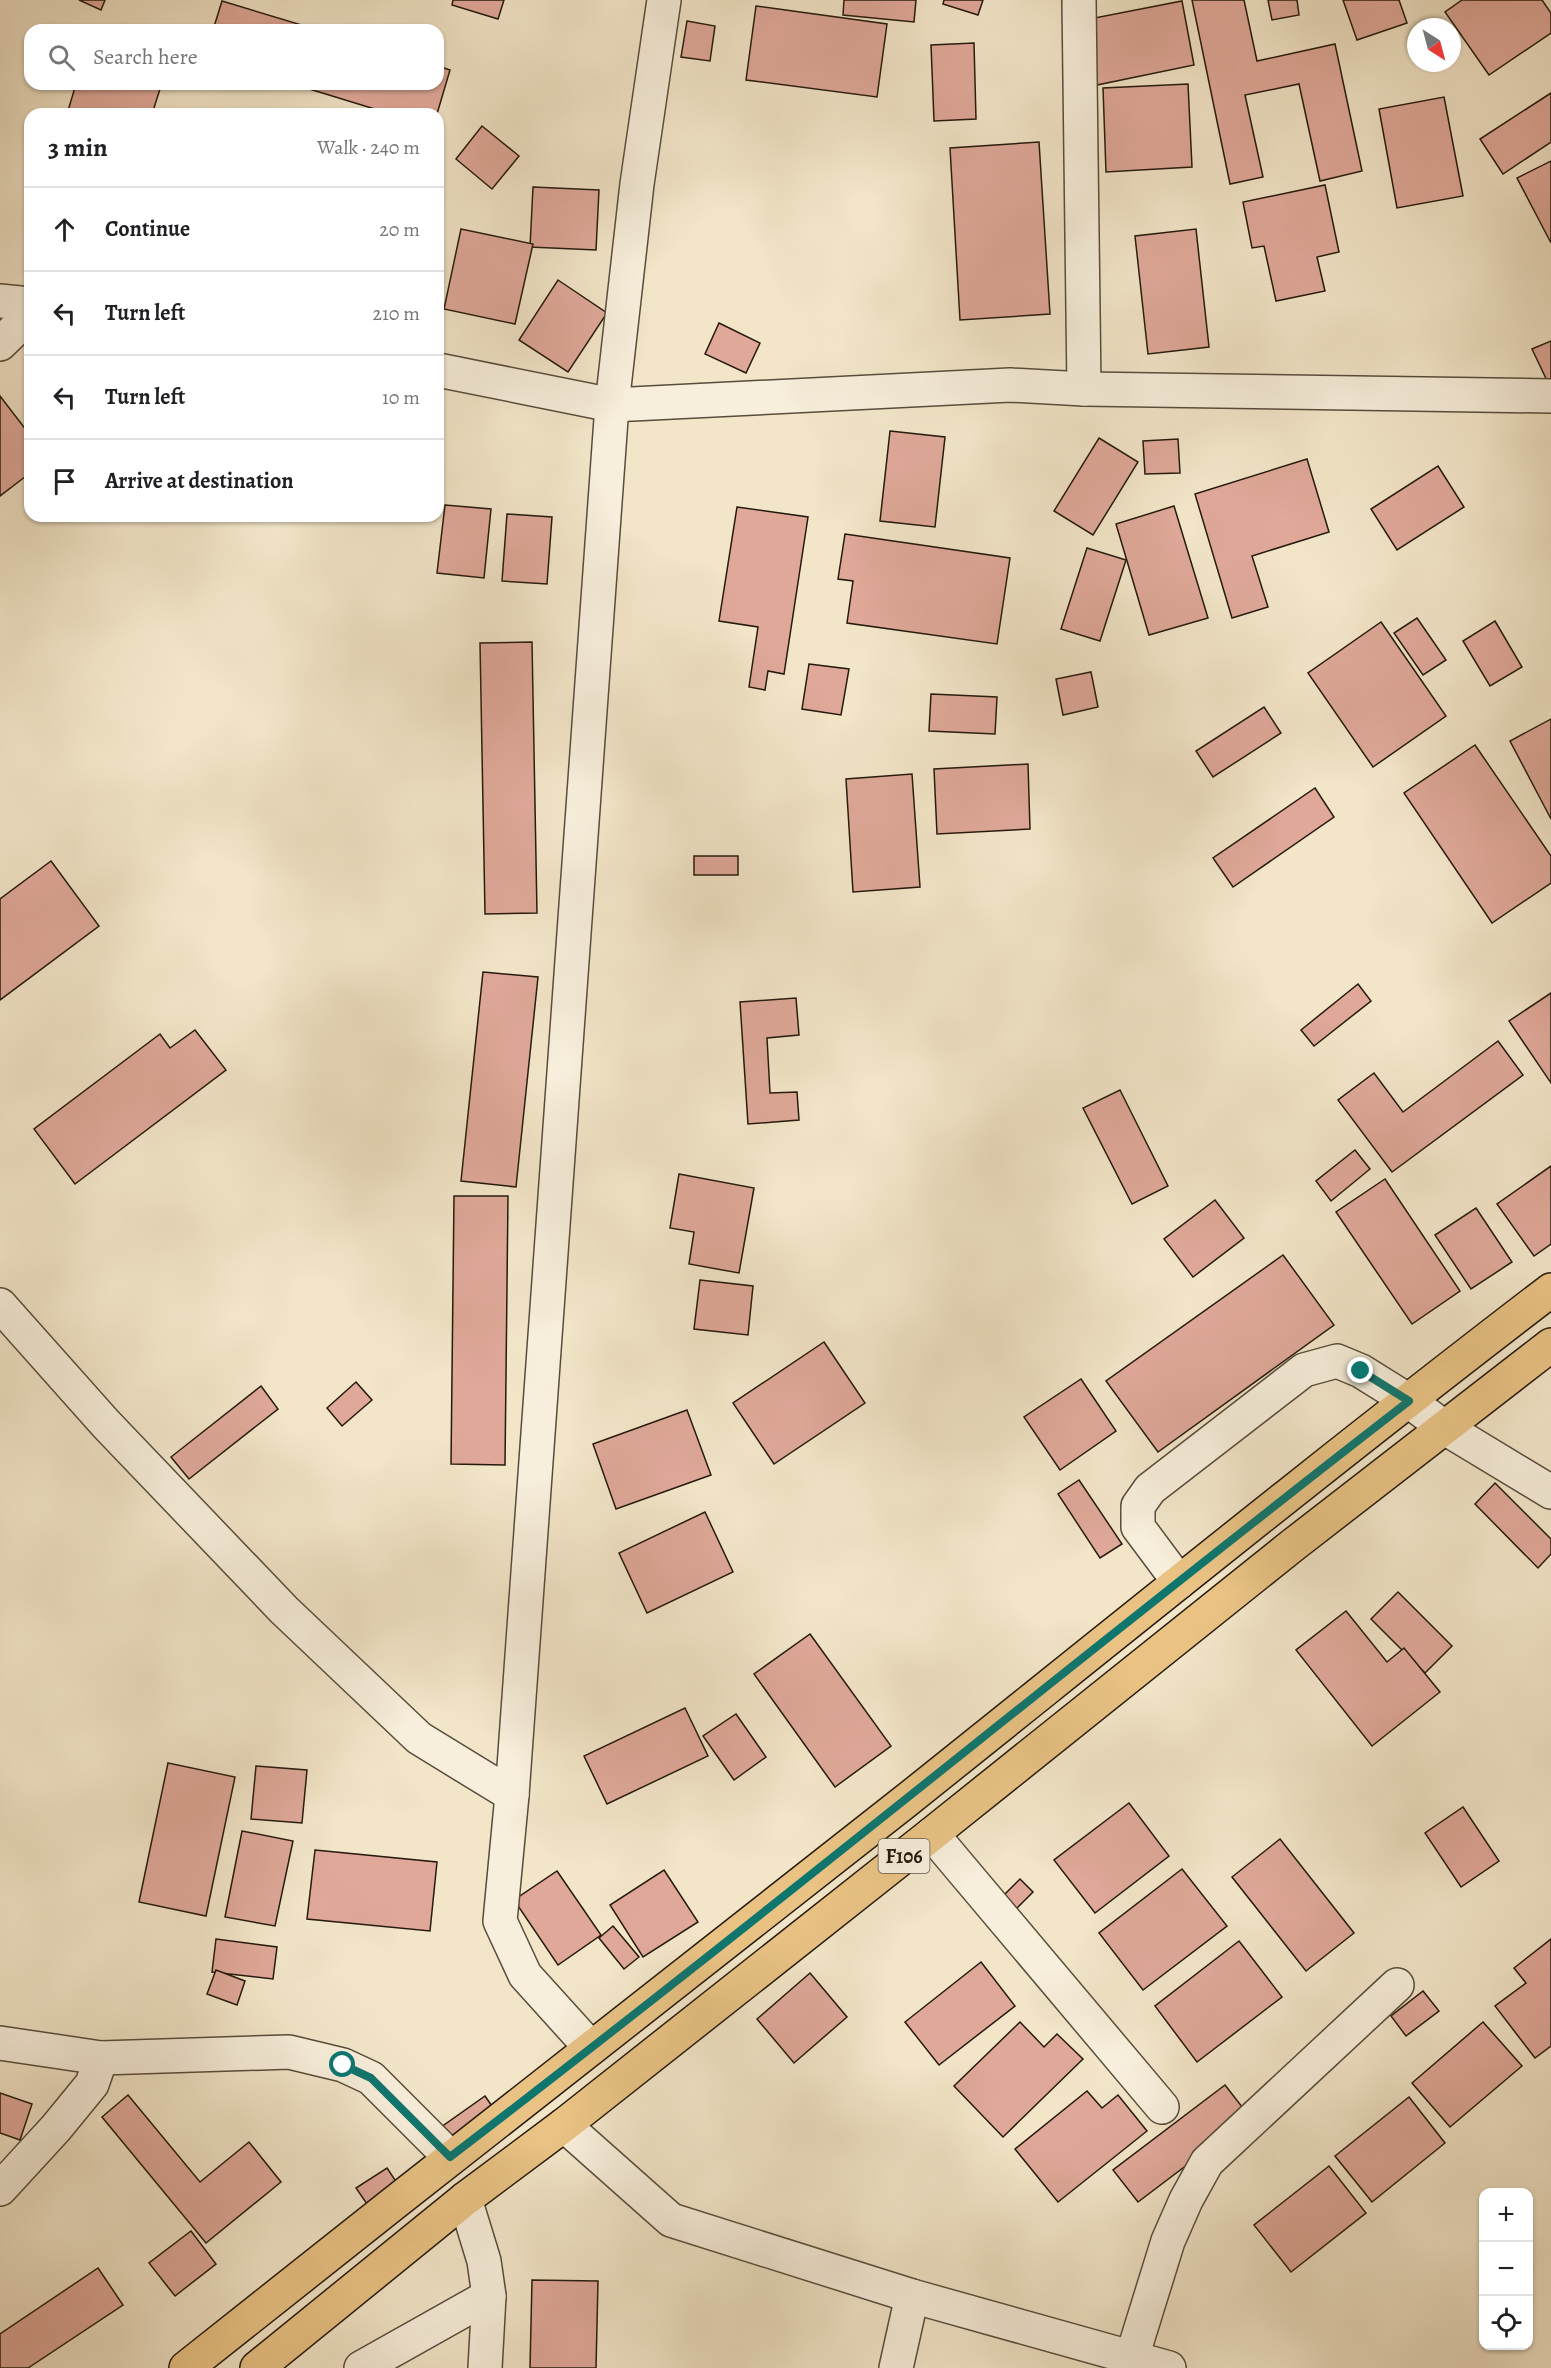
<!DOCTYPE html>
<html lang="en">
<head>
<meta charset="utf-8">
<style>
	:root { --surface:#fff; --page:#f6f6f6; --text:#202124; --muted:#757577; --line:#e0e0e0 }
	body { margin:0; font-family:Alegreya,serif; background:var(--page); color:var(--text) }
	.controls { position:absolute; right:18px; bottom:18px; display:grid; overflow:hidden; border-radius:12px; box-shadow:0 2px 4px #0004 }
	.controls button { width:54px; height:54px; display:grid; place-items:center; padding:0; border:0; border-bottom:2px solid var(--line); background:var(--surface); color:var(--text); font:30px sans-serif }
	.compass { position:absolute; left:1407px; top:18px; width:54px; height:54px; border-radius:50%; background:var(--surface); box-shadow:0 2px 4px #0004; rotate:144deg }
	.stop { position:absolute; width:18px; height:18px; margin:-14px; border:4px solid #0f766e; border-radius:50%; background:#fff }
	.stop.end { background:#0f766e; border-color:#fff; box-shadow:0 2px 6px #0008 }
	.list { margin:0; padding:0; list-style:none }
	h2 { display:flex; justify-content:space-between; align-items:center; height:78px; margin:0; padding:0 24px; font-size:26px }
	h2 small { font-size:20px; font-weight:400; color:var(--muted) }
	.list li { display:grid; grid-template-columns:39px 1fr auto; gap:18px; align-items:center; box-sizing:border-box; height:84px; padding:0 24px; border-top:2px solid var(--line) }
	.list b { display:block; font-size:22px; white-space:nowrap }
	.list em { font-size:20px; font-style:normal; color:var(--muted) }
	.icon { flex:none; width:33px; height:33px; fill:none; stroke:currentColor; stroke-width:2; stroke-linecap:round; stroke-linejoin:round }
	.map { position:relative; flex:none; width:1551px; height:2368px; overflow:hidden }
	.search { position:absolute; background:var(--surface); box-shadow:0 2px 4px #0004; left:24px; top:24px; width:420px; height:66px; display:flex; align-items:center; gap:15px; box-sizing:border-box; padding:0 21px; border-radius:18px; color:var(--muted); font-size:22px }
	.panel { position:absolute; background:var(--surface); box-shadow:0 2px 4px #0004; left:24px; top:108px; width:420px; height:414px; border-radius:18px }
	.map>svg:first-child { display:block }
</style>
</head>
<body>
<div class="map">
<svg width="1551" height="2368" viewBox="0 0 1551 2368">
	<rect width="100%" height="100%" fill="#f2e5c8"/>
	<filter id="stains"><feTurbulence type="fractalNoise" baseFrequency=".00333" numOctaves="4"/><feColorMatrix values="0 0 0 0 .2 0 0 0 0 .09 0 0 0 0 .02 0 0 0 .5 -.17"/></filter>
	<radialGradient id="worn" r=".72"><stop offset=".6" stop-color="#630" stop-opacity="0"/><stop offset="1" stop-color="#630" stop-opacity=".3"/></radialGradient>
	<!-- building -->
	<g fill="#dfa899" stroke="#251a0d" stroke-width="1.5">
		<path d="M 79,0 L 105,0 L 101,10 Z"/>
		<path d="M 453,0 L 504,0 L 498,19 L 452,5 Z"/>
		<path d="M 844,0 L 916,0 L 914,22 L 843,15 Z"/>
		<path d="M 944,0 L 983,0 L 978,15 L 943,4 Z"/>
		<path d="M 1192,0 L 1244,0 L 1257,61 L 1335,44 L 1362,171 L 1320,181 L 1299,84 L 1245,95 L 1263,177 L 1230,184 Z"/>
		<path d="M 1268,0 L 1297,0 L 1299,15 L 1272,20 Z"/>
		<path d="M 1343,0 L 1399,0 L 1407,23 L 1357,40 Z"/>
		<path d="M 1462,0 L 1542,0 L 1551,13 L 1551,33 L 1489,75 L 1445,12 Z"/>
		<path d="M 222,1 L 318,30 L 213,30 Z"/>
		<path d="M 1182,1 L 1194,65 L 1092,86 L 1079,21 Z"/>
		<path d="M 756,6 L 887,24 L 877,97 L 746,80 Z"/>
		<path d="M 687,21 L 715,26 L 710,61 L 681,57 Z"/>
		<path d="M 974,43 L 976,119 L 934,121 L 931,45 Z"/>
		<path d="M 438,66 L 450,70 L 437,114 L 391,114 L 293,84 L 438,84 Z"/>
		<path d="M 76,84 L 155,84 L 161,86 L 152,114 L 67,114 Z"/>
		<path d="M 1188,84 L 1192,167 L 1106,172 L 1103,88 Z"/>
		<path d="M 1551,93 L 1551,142 L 1503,174 L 1480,139 Z"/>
		<path d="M 1444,97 L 1463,196 L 1397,208 L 1379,109 Z"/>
		<path d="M 482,126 L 519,156 L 492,189 L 456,159 Z"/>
		<path d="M 1039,142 L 1050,314 L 960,320 L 950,148 Z"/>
		<path d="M 1551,161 L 1551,243 L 1517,178 Z"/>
		<path d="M 1325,185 L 1339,252 L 1317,257 L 1325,291 L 1276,301 L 1264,246 L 1252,248 L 1243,202 Z"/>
		<path d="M 533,187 L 599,190 L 596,250 L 530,247 Z"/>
		<path d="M 461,229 L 533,244 L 515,324 L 444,309 Z"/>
		<path d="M 1196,229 L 1209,347 L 1148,354 L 1135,236 Z"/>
		<path d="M 558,280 L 607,313 L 568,372 L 519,340 Z"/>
		<path d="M 719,323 L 760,343 L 746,373 L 705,354 Z"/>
		<path d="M 1551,341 L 1551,387 L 1550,387 L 1532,349 Z"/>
		<path d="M 0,396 L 30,435 L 30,473 L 0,496 Z"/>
		<path d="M 890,431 L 945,437 L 935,527 L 880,521 Z"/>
		<path d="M 1099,438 L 1138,462 L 1093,535 L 1054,511 Z"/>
		<path d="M 1178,439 L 1180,473 L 1145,474 L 1143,441 Z"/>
		<path d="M 1307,459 L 1329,532 L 1252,556 L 1268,607 L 1232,618 L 1195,494 Z"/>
		<path d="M 1438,466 L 1464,507 L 1397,550 L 1371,509 Z"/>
		<path d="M 445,505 L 491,509 L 484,578 L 437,573 Z"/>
		<path d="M 1174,506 L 1208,618 L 1149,635 L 1116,524 Z"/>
		<path d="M 737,507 L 808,517 L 784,674 L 768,671 L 765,690 L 749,687 L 758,627 L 719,621 Z"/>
		<path d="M 507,514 L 552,517 L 547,584 L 502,581 Z"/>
		<path d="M 845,534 L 1010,558 L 997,644 L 847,623 L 853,581 L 838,579 Z"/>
		<path d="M 1087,548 L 1126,560 L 1100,641 L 1061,629 Z"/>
		<path d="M 1417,618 L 1446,660 L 1423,675 L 1394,633 Z"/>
		<path d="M 1495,621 L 1522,667 L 1490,686 L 1463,641 Z"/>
		<path d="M 1381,622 L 1446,716 L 1373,767 L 1308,673 Z"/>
		<path d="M 532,642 L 537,913 L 485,914 L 480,643 Z"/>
		<path d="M 809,664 L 849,669 L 841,715 L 802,709 Z"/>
		<path d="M 1091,672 L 1098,707 L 1063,715 L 1056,679 Z"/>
		<path d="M 931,694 L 997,697 L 995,734 L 929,731 Z"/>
		<path d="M 1264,707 L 1281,733 L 1213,777 L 1196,751 Z"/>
		<path d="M 1551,719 L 1551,819 L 1510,741 Z"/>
		<path d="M 1475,745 L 1551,856 L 1551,883 L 1492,923 L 1404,793 Z"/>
		<path d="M 1028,764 L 1030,829 L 937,834 L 934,769 Z"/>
		<path d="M 912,774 L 920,887 L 853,892 L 846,779 Z"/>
		<path d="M 1315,788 L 1334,817 L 1233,887 L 1213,858 Z"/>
		<rect x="694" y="856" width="44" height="19"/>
		<path d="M 51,861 L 99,926 L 0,1000 L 0,899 Z"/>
		<path d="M 483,972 L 538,977 L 516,1187 L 461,1181 Z"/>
		<path d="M 1358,984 L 1371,1001 L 1314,1046 L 1301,1030 Z"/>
		<path d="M 1551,993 L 1551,1083 L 1509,1021 Z"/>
		<path d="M 796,998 L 799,1035 L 767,1038 L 770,1093 L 797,1092 L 799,1120 L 748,1124 L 740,1002 Z"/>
		<path d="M 195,1030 L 226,1070 L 75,1184 L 34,1129 L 160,1034 L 170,1048 Z"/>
		<path d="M 1498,1041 L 1523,1075 L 1392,1172 L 1338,1100 L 1374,1073 L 1403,1112 Z"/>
		<path d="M 1120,1090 L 1168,1186 L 1132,1204 L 1083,1108 Z"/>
		<path d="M 1355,1150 L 1370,1169 L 1331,1201 L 1316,1181 Z"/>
		<path d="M 1551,1166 L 1551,1244 L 1534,1256 L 1497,1204 Z"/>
		<path d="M 679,1174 L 754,1188 L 739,1273 L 689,1264 L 694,1232 L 670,1228 Z"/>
		<path d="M 1385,1179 L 1460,1291 L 1412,1324 L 1336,1212 Z"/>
		<path d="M 454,1196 L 508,1196 L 505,1465 L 451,1464 Z"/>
		<path d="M 1215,1200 L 1244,1238 L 1193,1277 L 1164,1239 Z"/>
		<path d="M 1476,1208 L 1512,1262 L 1471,1289 L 1435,1235 Z"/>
		<path d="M 1283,1255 L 1334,1325 L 1158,1452 L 1106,1381 Z"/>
		<path d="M 700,1280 L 753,1286 L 748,1335 L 694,1329 Z"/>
		<path d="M 824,1342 L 865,1403 L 774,1464 L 733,1403 Z"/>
		<path d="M 1081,1379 L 1116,1431 L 1060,1470 L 1024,1417 Z"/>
		<path d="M 356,1382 L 372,1400 L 342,1426 L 327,1408 Z"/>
		<path d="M 261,1386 L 278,1409 L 189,1479 L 171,1457 Z"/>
		<path d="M 687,1410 L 711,1475 L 616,1509 L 593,1444 Z"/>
		<path d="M 1079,1480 L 1122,1544 L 1100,1558 L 1058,1494 Z"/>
		<path d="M 1495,1483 L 1551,1539 L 1551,1554 L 1538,1568 L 1475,1504 Z"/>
		<path d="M 705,1512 L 733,1572 L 647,1613 L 619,1553 Z"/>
		<path d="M 1398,1592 L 1452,1646 L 1425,1673 L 1371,1619 Z"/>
		<path d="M 1346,1611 L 1387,1662 L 1404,1648 L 1440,1692 L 1372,1746 L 1296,1650 Z"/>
		<path d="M 810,1634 L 891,1746 L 835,1787 L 754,1674 Z"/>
		<path d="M 685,1708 L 708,1756 L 607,1804 L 584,1756 Z"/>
		<path d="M 736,1714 L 766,1757 L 734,1780 L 703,1736 Z"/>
		<path d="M 168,1763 L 235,1777 L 206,1916 L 139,1902 Z"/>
		<path d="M 256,1766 L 307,1770 L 302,1823 L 251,1819 Z"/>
		<path d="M 1129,1803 L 1169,1856 L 1095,1913 L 1054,1860 Z"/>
		<path d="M 1463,1807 L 1499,1861 L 1461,1887 L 1425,1833 Z"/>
		<path d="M 242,1831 L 293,1841 L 275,1926 L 225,1917 Z"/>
		<path d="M 1280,1839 L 1354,1933 L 1306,1971 L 1232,1877 Z"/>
		<path d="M 315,1850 L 437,1862 L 430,1931 L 307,1919 Z"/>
		<path d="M 1182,1869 L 1227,1926 L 1143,1990 L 1099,1933 Z"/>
		<path d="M 664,1870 L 698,1922 L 643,1957 L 610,1905 Z"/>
		<path d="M 557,1871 L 601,1935 L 558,1965 L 514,1900 Z"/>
		<path d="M 1020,1879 L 1033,1892 L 1013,1912 L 1000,1899 Z"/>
		<path d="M 613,1926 L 639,1957 L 624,1969 L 599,1938 Z"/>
		<path d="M 216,1939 L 277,1947 L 273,1979 L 212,1972 Z"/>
		<path d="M 1551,1939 L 1551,2046 L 1535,2058 L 1495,2006 L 1526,1983 L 1514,1968 Z"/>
		<path d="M 1239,1941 L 1282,1997 L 1197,2062 L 1155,2006 Z"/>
		<path d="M 981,1962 L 1015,2006 L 939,2065 L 905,2022 Z"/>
		<path d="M 216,1970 L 245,1981 L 237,2005 L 207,1994 Z"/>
		<path d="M 810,1973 L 847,2017 L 794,2063 L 757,2019 Z"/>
		<path d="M 1423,1991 L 1439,2011 L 1406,2036 L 1391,2016 Z"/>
		<path d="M 1020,2022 L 1044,2047 L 1057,2034 L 1083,2059 L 1003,2137 L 954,2086 Z"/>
		<path d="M 1483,2022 L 1522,2066 L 1450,2127 L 1412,2083 Z"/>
		<path d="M 1225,2085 L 1250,2117 L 1138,2202 L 1113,2170 Z"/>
		<path d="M 1087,2091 L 1102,2108 L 1118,2095 L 1147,2131 L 1058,2202 L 1015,2149 Z"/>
		<path d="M 0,2093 L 32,2104 L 20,2140 L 0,2133 Z"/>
		<path d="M 128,2095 L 200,2182 L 249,2142 L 281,2182 L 206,2243 L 102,2117 Z"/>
		<path d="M 485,2096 L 494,2109 L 445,2143 L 437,2130 Z"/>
		<path d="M 1409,2097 L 1445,2143 L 1372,2202 L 1335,2156 Z"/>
		<path d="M 1329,2166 L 1366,2213 L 1291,2272 L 1254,2225 Z"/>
		<path d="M 387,2168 L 397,2183 L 367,2204 L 356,2188 Z"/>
		<path d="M 191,2231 L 216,2264 L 175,2296 L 149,2263 Z"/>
		<path d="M 98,2268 L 123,2305 L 28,2368 L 0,2368 L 0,2334 Z"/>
		<path d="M 532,2280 L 598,2281 L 596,2368 L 530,2368 Z"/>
	</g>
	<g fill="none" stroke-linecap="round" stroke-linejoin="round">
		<defs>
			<g id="minor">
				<path d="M 1079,0 L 1084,389"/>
				<path d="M 0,301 L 30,304"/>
				<path d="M 0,344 L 30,315"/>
				<path d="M 438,370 L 612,405 L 1010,385 L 1084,389 L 1551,396"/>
				<path d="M 0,1305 L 106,1424 L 284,1610 L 419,1738 L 512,1795"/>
				<path d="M 1179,1582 L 1138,1527 L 1138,1506 L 1150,1489 L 1304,1370 L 1337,1361 L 1361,1371 L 1409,1401 L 1445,1428 L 1551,1492"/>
				<path d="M 932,1834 L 1162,2107"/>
				<path d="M 0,2043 L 101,2058 L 289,2052 L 343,2065 L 371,2078 L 450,2157"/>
				<path d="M 591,2048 L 525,1975 L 500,1921 L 512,1795 L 612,405 L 637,184 L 664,0"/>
				<path d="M 564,2125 L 671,2220 L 912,2296 L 1169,2368"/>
				<path d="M 0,2189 L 56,2128 L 92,2084 L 101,2058"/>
				<path d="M 465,2199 L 484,2261 L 489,2296 L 485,2368"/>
				<path d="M 1132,2357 L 1168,2241 L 1186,2200 L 1207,2162 L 1397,1985"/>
				<path d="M 361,2368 L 489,2296"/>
				<path d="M 896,2368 L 912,2296"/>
			</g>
			<g id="major">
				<path d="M 186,2368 C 425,2177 667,1990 907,1800 C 1121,1629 1334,1456 1551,1290"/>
				<path d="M 257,2368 L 465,2199 L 564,2125 L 932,1834 L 1293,1545 L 1551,1345"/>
			</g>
		</defs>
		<!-- minor casing -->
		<use href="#minor" stroke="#584d3c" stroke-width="36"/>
		<!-- major casing -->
		<use href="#major" stroke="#251a0d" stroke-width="36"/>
		<!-- minor -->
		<use href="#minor" stroke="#f7eedb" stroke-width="33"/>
		<!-- major -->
		<use href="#major" stroke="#e9c284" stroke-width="33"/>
	</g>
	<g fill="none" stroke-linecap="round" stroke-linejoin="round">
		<!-- route -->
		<path stroke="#0f766e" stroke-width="8" d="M 343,2065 L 371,2078 L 450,2157 C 773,1910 1087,1650 1409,1401 L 1361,1371"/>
	</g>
	<g text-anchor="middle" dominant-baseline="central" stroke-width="4.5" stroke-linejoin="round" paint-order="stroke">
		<!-- shield labels -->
		<rect fill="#f7eedb" stroke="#645a4b" stroke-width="1.5" x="878.5" y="1839" width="51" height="34" rx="4.5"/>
		<g font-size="20" font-weight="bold" fill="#251a0d">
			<text x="904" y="1856">F106</text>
		</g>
	</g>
	<rect width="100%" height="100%" filter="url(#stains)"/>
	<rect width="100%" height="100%" fill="url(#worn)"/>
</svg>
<div class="controls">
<button>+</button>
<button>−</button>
<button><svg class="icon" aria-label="locate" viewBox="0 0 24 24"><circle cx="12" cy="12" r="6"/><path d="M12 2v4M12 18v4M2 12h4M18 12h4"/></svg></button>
</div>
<svg class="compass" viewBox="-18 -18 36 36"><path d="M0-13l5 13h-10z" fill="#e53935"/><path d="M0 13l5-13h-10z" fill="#757577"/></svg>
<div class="stop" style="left:343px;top:2065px"></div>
<div class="stop end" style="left:1361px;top:1371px"></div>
<div class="search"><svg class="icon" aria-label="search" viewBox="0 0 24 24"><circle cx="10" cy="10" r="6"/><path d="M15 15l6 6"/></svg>Search here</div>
<section class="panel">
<h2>3 min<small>Walk · 240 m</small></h2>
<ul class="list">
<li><svg class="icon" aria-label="ahead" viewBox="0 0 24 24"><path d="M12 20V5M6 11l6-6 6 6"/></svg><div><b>Continue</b></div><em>20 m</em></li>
<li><svg class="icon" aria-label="left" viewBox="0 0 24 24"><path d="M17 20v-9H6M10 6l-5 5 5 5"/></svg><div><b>Turn left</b></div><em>210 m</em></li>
<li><svg class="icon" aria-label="left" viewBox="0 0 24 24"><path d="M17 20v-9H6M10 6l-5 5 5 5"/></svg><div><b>Turn left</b></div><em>10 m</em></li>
<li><svg class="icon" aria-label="arrive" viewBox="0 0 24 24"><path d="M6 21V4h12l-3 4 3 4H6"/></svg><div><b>Arrive at destination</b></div></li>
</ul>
</section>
</div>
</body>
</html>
